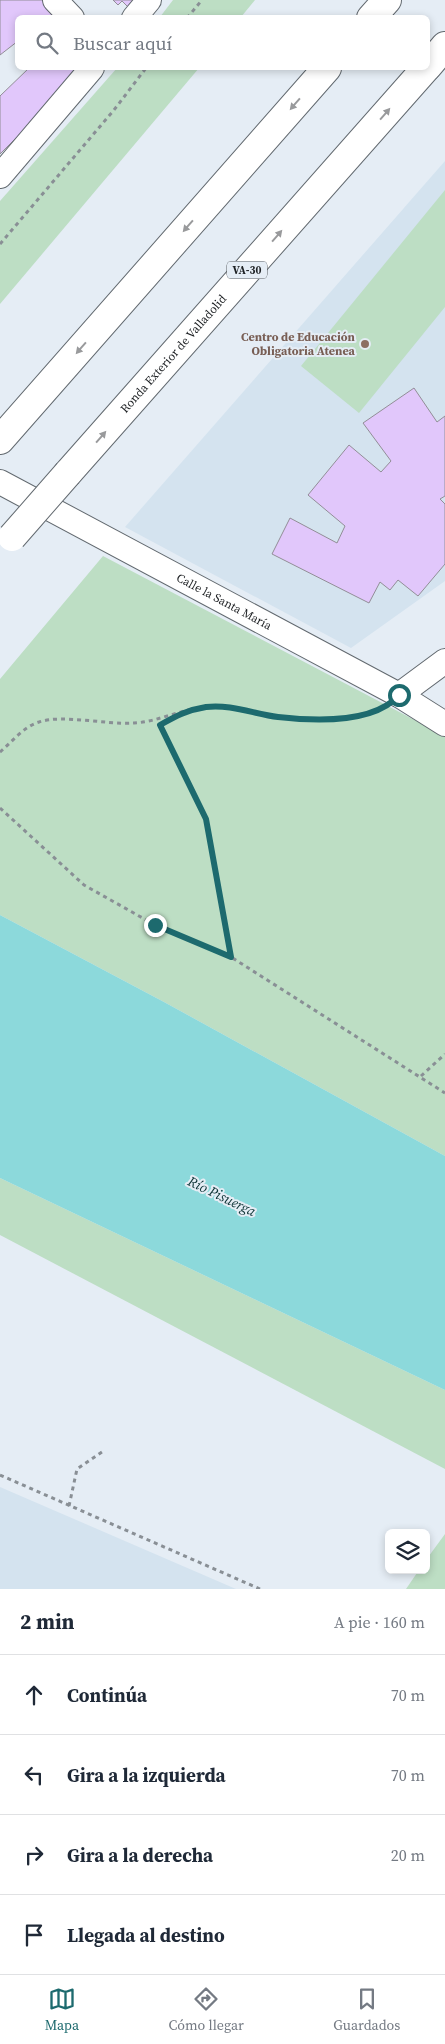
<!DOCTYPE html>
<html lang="es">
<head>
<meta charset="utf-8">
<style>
	:root { --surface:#fff; --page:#f6f6f7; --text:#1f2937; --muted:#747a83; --line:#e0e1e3; --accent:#1d6a6e }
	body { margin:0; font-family:"Source Serif 4",serif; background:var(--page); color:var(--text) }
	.controls { position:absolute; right:15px; bottom:15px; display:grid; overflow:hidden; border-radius:8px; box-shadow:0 2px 8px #0003 }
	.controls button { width:45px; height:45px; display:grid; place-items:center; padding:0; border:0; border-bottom:1px solid var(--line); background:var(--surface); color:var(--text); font:25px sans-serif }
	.stop { position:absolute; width:15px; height:15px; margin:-11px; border:4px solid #1d6a6e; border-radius:50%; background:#fff }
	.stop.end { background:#1d6a6e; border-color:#fff; box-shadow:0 1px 5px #0008 }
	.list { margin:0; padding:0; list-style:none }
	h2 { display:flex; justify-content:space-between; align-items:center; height:65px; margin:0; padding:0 20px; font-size:21px }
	h2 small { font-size:16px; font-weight:400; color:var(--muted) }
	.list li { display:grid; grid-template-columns:32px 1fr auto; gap:15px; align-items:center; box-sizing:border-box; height:80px; padding:0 20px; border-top:1px solid var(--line) }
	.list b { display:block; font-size:19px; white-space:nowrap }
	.list em { font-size:16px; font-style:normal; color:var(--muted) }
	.icon { flex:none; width:28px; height:28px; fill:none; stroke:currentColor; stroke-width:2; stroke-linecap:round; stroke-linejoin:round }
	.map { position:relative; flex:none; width:445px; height:1589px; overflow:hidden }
	.search { position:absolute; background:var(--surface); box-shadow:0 2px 8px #0003; left:15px; right:15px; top:15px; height:55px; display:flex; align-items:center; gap:12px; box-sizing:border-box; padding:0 18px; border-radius:8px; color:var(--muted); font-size:19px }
	.sheet { height:385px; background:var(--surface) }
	nav { display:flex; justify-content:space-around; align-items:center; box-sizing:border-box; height:70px; border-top:1px solid var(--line); background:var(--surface); font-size:14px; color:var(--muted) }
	nav a { display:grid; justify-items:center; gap:2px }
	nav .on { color:var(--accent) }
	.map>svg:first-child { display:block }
</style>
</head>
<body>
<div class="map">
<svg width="445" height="1589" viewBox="0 0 445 1589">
	<rect width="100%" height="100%" fill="#e5edf5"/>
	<!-- built -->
	<g fill="#d4e3ef">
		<path d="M 445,161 L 445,581 L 351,648 L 125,527 Z"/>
		<path d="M 0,1487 L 236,1589 L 0,1589 Z"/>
	</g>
	<!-- green -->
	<g fill="#bddec4">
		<path d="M 173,0 L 255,0 L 241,17 L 160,17 Z"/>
		<path d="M 117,68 L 199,68 L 0,304 L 0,201 Z"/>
		<path d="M 445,190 L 445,307 L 359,413 L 301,366 Z"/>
		<path d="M 103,556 L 445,736 L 445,1156 L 164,1002 L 0,915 L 0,679 Z"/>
		<path d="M 0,1178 L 445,1390 L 445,1469 L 0,1235 Z"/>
		<path d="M 445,1534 L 445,1589 L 406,1589 L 419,1570 L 426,1570 L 426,1560 Z"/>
	</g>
	<!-- water -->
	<path fill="#8cd9db" d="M 0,915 L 164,1002 L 445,1156 L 445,1390 L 0,1178 Z"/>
	<!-- building -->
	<g fill="#e1c7fb" stroke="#928e97">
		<path d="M 0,0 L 42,0 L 58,18 L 18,18 L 18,41 L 0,55 Z"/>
		<path d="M 113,0 L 139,0 L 130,9 L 122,1 L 118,5 Z"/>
		<path d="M 29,68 L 86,68 L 0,154 L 0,96 Z"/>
		<path d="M 414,388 L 437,422 L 445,416 L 445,496 L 440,499 L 445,504 L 445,564 L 418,596 L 398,580 L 390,590 L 380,582 L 369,603 L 272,554 L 290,518 L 337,543 L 345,526 L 308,495 L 349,445 L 381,472 L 391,461 L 363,423 Z"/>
	</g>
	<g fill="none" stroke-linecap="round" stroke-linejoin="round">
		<defs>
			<g id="minor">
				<path d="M 55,0 L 72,18"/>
				<path d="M 134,18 L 149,0"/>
				<path d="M 0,176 L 92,68"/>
				<path id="s1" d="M 0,482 L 399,695 L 445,724"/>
				<path d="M 399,695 L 445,661"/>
			</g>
			<g id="highway">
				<path d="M 371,18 L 387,0"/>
				<path d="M 428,66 L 445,46"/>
				<path d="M 0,440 L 327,68"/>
				<path id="s2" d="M 68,473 L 426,68"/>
			</g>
		</defs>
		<!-- minor casing -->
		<use href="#minor" stroke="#62696f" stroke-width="26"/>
		<!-- highway casing -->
		<use href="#highway" stroke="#62696f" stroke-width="30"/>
		<!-- path -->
		<g stroke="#898f95" stroke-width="3" stroke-dasharray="4 4" stroke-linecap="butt">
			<path d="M 187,18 L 202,0"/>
			<path d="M 0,244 L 114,110 L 146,68"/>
			<path d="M 179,714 L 160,725 L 206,819 L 231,956"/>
			<path d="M 0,752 C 12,742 23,727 39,722 C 62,714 107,725 134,723 C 158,722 183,708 208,707 C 231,706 253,712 275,716 C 308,723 346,720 377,710"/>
			<path d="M 0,808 L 84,885 L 155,925 L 231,957 L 445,1093"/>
			<path d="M 421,1076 L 445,1054"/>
			<path d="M 0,1475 L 260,1589"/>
			<path d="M 69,1506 L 77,1469 L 102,1452"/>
		</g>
		<!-- minor -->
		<use href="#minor" stroke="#fff" stroke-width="24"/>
		<!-- highway -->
		<use href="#highway" stroke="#fff" stroke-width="28"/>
		<defs>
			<path id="highway-bridge" d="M 12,537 L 68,473"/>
		</defs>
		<!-- highway-bridge casing -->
		<use href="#highway-bridge" stroke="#62696f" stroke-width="30" stroke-linecap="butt"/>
		<!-- highway-bridge -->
		<use href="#highway-bridge" stroke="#fff" stroke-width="28"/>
	</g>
	<!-- one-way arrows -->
	<defs><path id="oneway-solid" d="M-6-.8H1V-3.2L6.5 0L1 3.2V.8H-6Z" transform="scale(1.25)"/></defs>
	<g fill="#999a9c">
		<use href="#oneway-solid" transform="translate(295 104) rotate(131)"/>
		<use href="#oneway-solid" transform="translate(385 114) rotate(-49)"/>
		<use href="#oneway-solid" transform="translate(188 226) rotate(131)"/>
		<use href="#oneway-solid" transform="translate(277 236) rotate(-49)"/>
		<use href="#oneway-solid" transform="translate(81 348) rotate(131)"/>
		<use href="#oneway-solid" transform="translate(101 437) rotate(-49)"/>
	</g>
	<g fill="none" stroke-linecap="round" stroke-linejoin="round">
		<!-- route -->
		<path stroke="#1d6a6e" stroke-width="6" d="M 155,925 L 231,957 L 206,819 L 160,725 C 176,716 187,710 206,707 C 231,704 254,714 278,717 C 314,721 374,724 399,695"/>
	</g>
	<!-- markers -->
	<circle fill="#8d6e63" stroke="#e5edf5" stroke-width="2" cx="365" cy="344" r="5"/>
	<g text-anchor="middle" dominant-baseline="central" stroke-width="4" stroke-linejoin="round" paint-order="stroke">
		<!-- shield labels -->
		<rect fill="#e5edf5" stroke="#585d61" stroke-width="1" x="227" y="261.5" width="40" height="17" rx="4"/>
		<g font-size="11" font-weight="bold" fill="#1c1f22">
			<text x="247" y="270">VA-30</text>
		</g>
		<!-- education labels -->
		<g font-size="12" font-weight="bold" fill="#785e54" stroke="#e5edf5" text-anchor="end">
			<text x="355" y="337">Centro de Educación<tspan x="355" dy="14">Obligatoria Atenea</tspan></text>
		</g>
		<!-- street labels -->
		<g font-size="12" fill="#1c1f22" stroke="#e5edf5">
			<text stroke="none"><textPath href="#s2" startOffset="159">Ronda Exterior de Valladolid</textPath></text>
			<text stroke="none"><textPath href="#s1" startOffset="254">Calle la Santa María</textPath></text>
		</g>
		<!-- water labels -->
		<g font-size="14" font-style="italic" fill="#0e3436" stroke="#e5edf5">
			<text transform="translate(222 1196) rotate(26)">Río Pisuerga</text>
		</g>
	</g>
</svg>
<div class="controls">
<button><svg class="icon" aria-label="layers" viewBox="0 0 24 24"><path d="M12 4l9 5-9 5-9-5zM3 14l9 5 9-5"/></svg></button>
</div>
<div class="stop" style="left:399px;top:695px"></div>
<div class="stop end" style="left:155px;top:925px"></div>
<div class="search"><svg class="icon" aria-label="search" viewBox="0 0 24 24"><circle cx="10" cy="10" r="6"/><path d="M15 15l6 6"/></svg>Buscar aquí</div>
</div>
<section class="sheet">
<h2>2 min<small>A pie · 160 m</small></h2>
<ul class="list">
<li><svg class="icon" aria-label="ahead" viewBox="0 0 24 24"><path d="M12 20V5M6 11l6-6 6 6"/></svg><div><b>Continúa</b></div><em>70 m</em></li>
<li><svg class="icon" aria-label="left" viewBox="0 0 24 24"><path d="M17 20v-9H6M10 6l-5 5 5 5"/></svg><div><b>Gira a la izquierda</b></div><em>70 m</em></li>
<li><svg class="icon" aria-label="right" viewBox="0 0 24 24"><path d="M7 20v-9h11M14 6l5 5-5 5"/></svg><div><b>Gira a la derecha</b></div><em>20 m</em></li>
<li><svg class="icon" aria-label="arrive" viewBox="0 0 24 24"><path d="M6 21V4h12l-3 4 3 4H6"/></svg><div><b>Llegada al destino</b></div></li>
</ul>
</section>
<nav>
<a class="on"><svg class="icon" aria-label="map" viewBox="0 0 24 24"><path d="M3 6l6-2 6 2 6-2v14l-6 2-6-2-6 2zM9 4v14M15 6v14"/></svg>Mapa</a>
<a><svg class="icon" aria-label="directions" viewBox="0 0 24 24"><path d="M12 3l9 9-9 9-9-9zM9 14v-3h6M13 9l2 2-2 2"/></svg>Cómo llegar</a>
<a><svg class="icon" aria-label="saved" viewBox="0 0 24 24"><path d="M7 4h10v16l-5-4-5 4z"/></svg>Guardados</a>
</nav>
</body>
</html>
